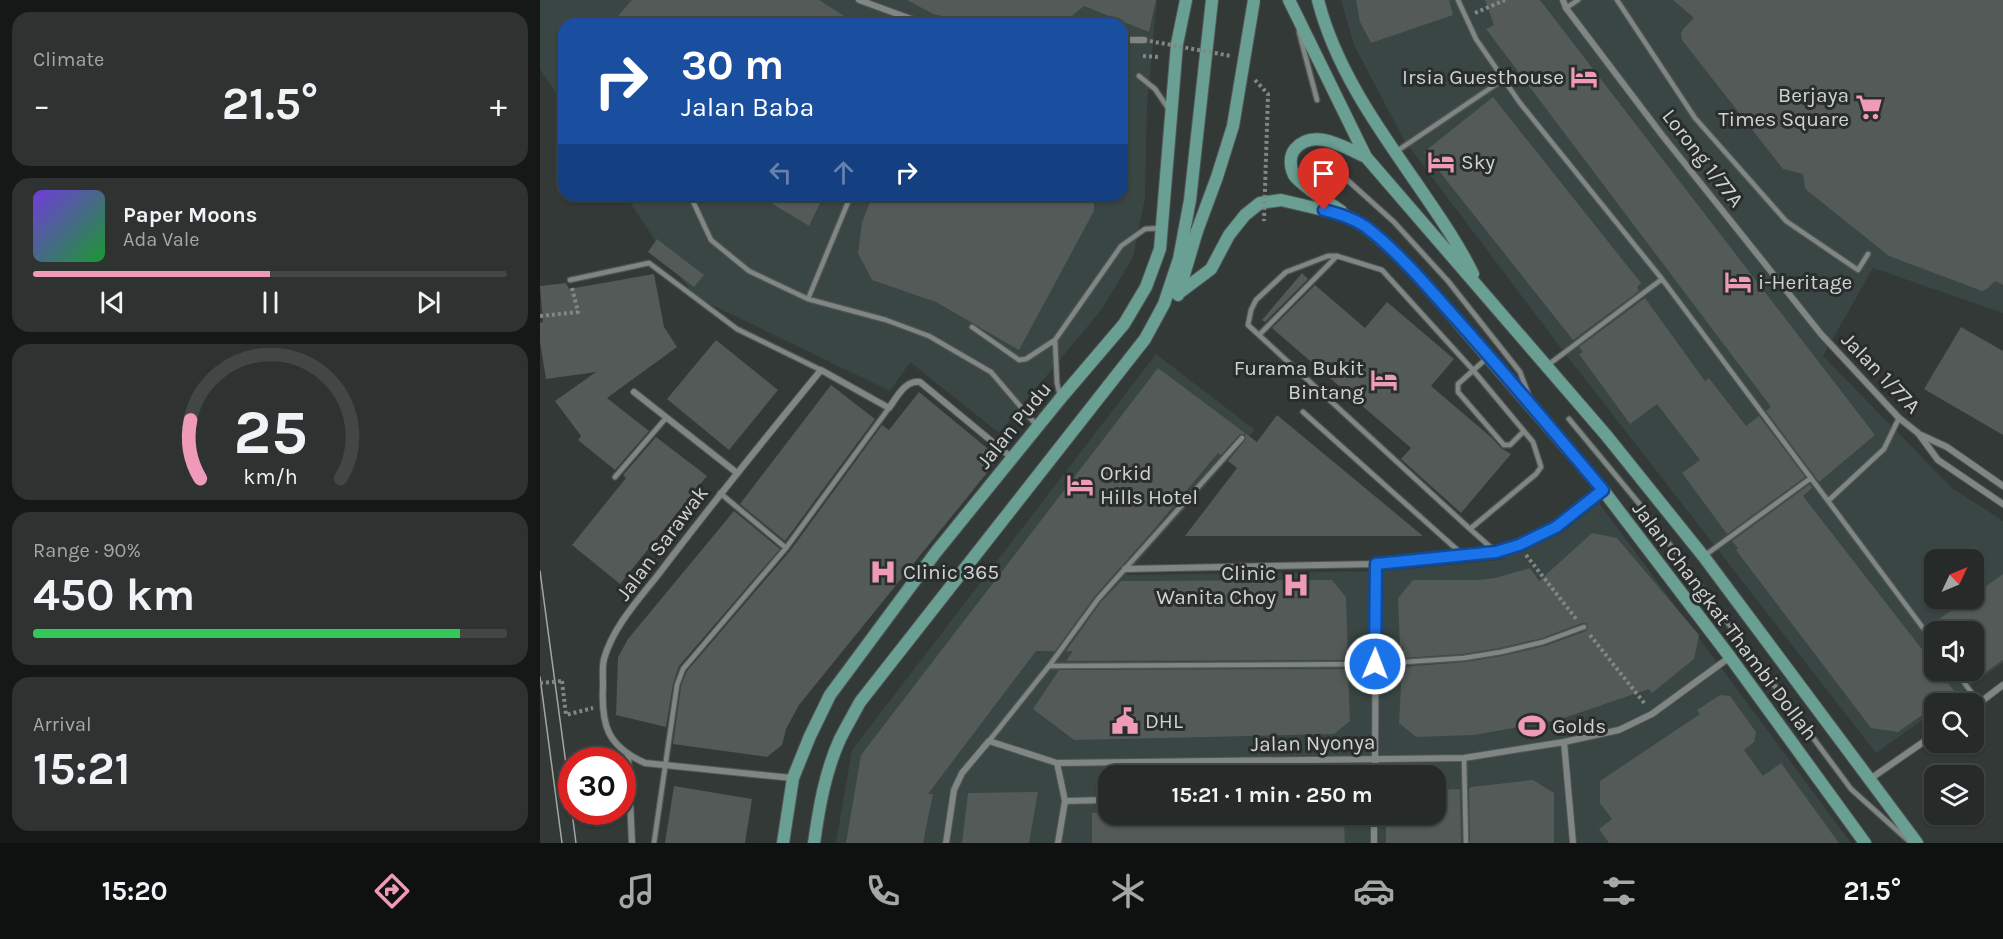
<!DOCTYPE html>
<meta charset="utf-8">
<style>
body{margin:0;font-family:Karla,sans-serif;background:#2e3331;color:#f1f3f6;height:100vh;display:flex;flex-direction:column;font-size:22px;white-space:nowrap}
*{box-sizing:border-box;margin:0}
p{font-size:20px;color:#a4a7a8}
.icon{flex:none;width:33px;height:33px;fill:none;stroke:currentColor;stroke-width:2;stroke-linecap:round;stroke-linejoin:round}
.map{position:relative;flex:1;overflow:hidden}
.drawer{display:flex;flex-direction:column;gap:12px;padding:12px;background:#151817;width:540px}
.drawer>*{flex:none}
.guide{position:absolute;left:18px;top:18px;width:570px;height:183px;border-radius:18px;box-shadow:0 2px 4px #0004,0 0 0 2px #424746;background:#1a4fa0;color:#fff;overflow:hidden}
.needle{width:39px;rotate:46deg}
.tools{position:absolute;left:1384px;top:549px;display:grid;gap:12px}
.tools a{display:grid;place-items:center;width:60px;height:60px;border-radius:12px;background:#262b29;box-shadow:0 2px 4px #0004,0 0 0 2px #424746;font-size:30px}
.speed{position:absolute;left:18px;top:747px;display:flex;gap:12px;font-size:30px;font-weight:700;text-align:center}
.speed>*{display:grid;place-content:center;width:78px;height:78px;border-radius:50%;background:#262b29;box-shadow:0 2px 4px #0004,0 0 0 2px #424746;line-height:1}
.speed .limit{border:9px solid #d22;background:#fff;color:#111}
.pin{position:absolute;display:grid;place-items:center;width:51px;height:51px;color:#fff;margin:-62px -26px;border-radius:50% 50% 50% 0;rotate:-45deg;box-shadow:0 0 6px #0007}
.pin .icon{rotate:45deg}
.me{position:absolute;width:66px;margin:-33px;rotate:1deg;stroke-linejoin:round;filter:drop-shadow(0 0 4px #0008)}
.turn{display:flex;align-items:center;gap:21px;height:126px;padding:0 24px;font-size:27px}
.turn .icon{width:78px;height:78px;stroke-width:2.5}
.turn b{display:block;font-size:42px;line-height:51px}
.lanes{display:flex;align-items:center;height:57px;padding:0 24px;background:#0003;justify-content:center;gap:30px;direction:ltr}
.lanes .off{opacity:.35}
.big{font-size:45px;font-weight:700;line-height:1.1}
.drawer .card{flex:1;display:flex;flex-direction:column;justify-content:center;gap:9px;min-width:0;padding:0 21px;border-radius:18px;background:#2e3331}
.drawer .dial{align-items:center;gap:0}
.dial svg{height:156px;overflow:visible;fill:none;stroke:#424746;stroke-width:7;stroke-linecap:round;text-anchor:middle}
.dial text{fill:#f1f3f6;stroke:none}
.song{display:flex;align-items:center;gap:18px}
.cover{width:72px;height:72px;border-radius:9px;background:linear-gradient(135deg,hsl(260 70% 55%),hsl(130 70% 35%))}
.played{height:6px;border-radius:3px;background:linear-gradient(90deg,#ef9ab8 50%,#424746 50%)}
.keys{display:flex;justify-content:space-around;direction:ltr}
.heat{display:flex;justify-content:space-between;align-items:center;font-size:33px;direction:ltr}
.charge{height:9px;border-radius:4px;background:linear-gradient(90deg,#34c759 90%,#424746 0)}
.trip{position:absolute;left:558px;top:765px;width:348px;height:60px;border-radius:18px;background:#262b29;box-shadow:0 2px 4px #0004,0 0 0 2px #424746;font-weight:700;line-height:60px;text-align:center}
.menu{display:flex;height:96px;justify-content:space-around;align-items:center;background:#0f1110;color:#a4a7a8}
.menu .icon{width:42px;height:42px}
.menu .on{color:#ef9ab8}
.menu b{font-size:27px;color:#f1f3f6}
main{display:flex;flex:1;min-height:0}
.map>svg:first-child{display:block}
.built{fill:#394643;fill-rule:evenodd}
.building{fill:#535a58}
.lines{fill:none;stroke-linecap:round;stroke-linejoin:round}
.lane-casing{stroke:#515654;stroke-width:7}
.street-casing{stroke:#515654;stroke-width:8}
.secondary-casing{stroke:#515654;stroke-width:14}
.path{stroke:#828785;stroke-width:4;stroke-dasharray:3 3;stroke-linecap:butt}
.lane{stroke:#7f8684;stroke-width:4.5}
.street{stroke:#7f8684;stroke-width:6}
.secondary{stroke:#6a9f94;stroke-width:12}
.tram{stroke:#a3a6a5;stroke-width:1.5}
.secondary-bridge-casing{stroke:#515654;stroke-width:14;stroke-linecap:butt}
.path-bridge{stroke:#828785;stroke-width:4;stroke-dasharray:3 3;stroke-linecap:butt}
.secondary-bridge{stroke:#6a9f94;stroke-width:12}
.route-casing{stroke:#114b97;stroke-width:15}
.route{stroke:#1a73e8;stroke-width:10}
.labels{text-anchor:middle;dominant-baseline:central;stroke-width:6;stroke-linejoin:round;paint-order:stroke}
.poi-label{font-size:21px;fill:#d0d3d2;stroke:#292e2d;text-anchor:start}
.street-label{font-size:21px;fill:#d0d3d2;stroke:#292e2d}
</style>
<main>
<section class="drawer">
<div class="card"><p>Climate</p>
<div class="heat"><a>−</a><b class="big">21.5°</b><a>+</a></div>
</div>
<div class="card">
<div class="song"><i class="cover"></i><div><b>Paper Moons</b><p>Ada Vale</p></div></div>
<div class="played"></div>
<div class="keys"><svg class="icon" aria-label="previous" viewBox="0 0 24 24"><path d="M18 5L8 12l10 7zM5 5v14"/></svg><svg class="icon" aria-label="pause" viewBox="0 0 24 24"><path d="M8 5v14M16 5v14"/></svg><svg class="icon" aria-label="next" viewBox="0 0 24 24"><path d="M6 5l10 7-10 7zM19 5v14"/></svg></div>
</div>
<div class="card dial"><svg viewBox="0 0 100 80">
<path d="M14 69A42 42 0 1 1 86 69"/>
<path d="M14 69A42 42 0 0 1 9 39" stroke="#ef9ab8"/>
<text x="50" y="56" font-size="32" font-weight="700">25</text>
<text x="50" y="72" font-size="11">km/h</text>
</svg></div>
<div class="card"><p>Range · 90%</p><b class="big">450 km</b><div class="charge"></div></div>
<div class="card"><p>Arrival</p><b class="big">15:21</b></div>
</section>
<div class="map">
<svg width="1463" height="843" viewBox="0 0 1463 843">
<rect width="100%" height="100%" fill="#333937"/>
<!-- built -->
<path class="built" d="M0,0H617L607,106L605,198L593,257L562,309L459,433L370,362L350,391L170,304L155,295L139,276L85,195H582V24H24V105L0,69Z
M801,0H1463V313L1333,268L1283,356L1412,488L1463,521V663L1405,703L1395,704V711L1336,753L1027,356L864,140L814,45ZM1395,560H1434V598H1395ZM1395,632H1434V670H1395Z
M616,354L715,430L586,575L845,571L959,560L1022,533L1059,503L1311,843H296L312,750ZM568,776H896V814H568Z"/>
<!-- building -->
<path class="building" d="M92,0H279L317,24H71Z
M367,0H616L609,32L544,6L527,20L526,24H437L393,14Z
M816,0H909L913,15L831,43L820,22Z
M945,0H1000L1335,435L1279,482L1226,411L1231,407L946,29L954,25Z
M1133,0H1463V285L1455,281L1447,289L1442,291L1349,256L1269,192L1265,188L1263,174L1243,169L1142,40L1141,34L1143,29L1154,18Z
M953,97L1101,283L1097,287L1099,291L1033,340L884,152Z
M218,195H284L269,226Z
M333,195H554V211L479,350L396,302L332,280L318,253L322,222Z
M117,239L164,275L154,287L108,252Z
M762,273L768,279L725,322L722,320Z
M114,274L124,327L137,347L67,398L109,431L75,470L38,440L41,436L15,401L56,372L6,379L0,342V323L3,322L0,286L26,283L29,289Z
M775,285L825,328L847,302L914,359L891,386L952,438L961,448L971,454L921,513L861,459L871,448L732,328Z
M1105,298L1165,381L1169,378L1206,426L1219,416L1265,477L1187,534L1142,473L1160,460L1117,404L1090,424L1039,354L1043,352L1039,347Z
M1421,327L1463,351V435L1384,389Z
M176,340L238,390L189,450L127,399Z
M618,368L717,442L737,415L883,536H645L697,468L688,461L706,439L705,434H700L681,455L678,453L610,534L555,596L515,651H496L388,794H393L383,843H306L321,755Z
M291,385L335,419L245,541L200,504Z
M379,392L459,458L259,705L246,729L242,745L227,757L133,744L141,686L147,671L250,551L342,425L349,430Z
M116,437L167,476L80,584L32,545L86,478L83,475Z
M1270,484L1272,488L1263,496L1395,666V670H1398L1415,692L1398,704H1395V706L1358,732L1331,728L1196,550L1198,548L1192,541Z
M194,511L240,549L139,666L133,684L126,727L76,715L78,657L88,639Z
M1052,533L1077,538L1159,635L1154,659L1112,693L1109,689L1018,720L934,735L876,737L859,723L862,667L925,662L962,656L1005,646L1046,631L1048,627L1046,623H1042L1002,638L960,648L923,654L863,658V647H860L858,598L873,580H938L955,578L990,568L999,581Z
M1463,574V660L1440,676L1434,668V632H1408L1399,619L1429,598H1434V595Z
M792,580L806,597L808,660L526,661L533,651H526L561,602L581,581Z
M808,669L810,721L794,734L534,740L493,709L519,670Z
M1180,695L1190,696L1216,732L1214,742L1204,750L1223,776L1241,763L1299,843H1069L1059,829L1072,819L1060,803V781L1160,714L1157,710Z
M993,780L1014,793V843H930L929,789L931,787Z
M134,786L212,799L205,843H125Z
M920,789L921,843H846V814H896V790Z
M498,792L489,843H422L428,793Z
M552,813H568V814H795L804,824L805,843H552Z"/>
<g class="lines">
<defs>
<path id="lane" d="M918,0L936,39L980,103L1122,279L1395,644
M1077,0L1155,118L1246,221L1318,270L1328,254
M1026,8L1038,0
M759,32L777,100
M599,76L615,89L628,108
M857,151L964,79
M804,177L854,222L908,281L980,372L991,401
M150,195L171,240L209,271L268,299L346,320L389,336L451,372L498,427
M30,280L109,263L197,329L281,370
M268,299L311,195
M432,327L479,360L486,359L515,340
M719,335L797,256
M947,358L918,384V392L964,445H970L984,431
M1008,365L1122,279
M520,396L517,383L515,340L581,246L605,229L621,228
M763,412L923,555
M1029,419L1102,507L1311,789L1371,843
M75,477L126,418
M180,493L246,548
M1288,501L1344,449L1359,418
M930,529L708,325L711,310L716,300L746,272L788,256H797L842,270L933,370L993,442L1001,467L996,474L930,529L956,552
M1164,556L1271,478
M509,666L835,664L924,658L961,652L1003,642L1044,627
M1415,670L1439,703
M449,741L509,666L558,599L702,438
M924,758L926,843
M114,843L137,685L143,669L246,548L349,408"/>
<path id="street" d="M319,0L385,24
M1023,0L1026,8L1122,135L1281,334L1359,418L1378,433L1398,460L1463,504
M582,40H604
M94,392L197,473
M1381,435L1407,447L1463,486
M585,569L836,564L956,552L979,545L1016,527L1063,490
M1434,707L1463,685
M1024,742L1033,843
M88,756L92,843
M517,763L525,801L518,843
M835,776L836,564
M252,778L105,763C67,746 61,725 63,686C63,678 62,667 64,659C73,626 101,597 121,571C173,502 227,436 281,370L349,408C357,397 365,380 380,382L472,458
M1330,779L1395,734
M525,801L568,800
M834,814V843
M406,843L414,790L422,773L449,741L517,763L924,758L1024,742L1079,730L1112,714L1190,657"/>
<path id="secondary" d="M749,0L826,157L1066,435L1164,557L1377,843
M778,0C795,67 836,125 875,181C896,212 917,241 933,274
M801,211C791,204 759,184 754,175C750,167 749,156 755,149C774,127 805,148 826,157
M639,293L671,269L689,235L705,215L720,203L741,200L805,215L824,226L850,248L876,274L1063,490L1190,657L1325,843
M638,295L657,231
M243,843L253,778L270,736L290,695L396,552L520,399L584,324L606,287L620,249L637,44L646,0
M274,843C279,808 285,772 300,739C306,727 313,715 320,702L605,339L624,304L639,259L650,200L672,0"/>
</defs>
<!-- lane casing -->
<use href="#lane" class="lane-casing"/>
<!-- street casing -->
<use href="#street" class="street-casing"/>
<!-- secondary casing -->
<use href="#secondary" class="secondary-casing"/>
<!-- path -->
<path class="path" d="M935,13L965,0
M603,56L619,57
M0,316L38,312L32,288
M986,555L1037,620
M1050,635L1105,704
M22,681L26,715L53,708"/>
<!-- lane -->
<use href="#lane" class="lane"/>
<!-- street -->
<use href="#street" class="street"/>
<!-- secondary -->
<use href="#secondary" class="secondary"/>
<!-- tram -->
<path class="tram" d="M0,571L32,809
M0,677L22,843
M32,812L36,843"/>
<defs>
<path id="secondary-bridge" d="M657,231L677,177L693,126L714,0"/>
</defs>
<!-- secondary-bridge casing -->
<use href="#secondary-bridge" class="secondary-bridge-casing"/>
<!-- path-bridge -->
<path class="path-bridge" d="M604,40L691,56
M715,80L728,94L724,221
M0,683L22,681"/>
<!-- secondary-bridge -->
<use href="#secondary-bridge" class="secondary-bridge"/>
</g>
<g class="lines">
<defs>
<path id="route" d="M784,210C799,214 813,218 826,227C861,254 889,289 919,322C968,377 1015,433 1063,490L1016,527L979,545L956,552L836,564L835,664"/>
</defs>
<!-- route casing -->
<use href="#route" class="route-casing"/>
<!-- route -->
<use href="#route" class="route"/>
</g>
<!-- icons -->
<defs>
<symbol id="hotel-bare" viewBox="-9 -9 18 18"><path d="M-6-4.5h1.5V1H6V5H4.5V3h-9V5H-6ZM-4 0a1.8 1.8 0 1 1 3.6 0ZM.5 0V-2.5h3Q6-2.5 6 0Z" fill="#ef9ab8" stroke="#292e2d" stroke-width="2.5" paint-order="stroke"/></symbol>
<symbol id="supermarket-bare" viewBox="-9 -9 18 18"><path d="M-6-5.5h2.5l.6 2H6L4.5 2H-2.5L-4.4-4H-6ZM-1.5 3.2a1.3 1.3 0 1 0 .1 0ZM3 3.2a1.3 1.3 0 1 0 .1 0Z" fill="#ef9ab8" stroke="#292e2d" stroke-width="2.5" paint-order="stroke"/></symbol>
<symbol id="hospital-bare" viewBox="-9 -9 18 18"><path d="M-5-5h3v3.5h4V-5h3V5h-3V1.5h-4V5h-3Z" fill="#ef9ab8" stroke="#292e2d" stroke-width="2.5" paint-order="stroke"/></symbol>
<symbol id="civic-bare" viewBox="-9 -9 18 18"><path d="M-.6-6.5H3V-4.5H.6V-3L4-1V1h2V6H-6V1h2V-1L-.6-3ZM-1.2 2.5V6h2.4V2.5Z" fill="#ef9ab8" stroke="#292e2d" stroke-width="2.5" paint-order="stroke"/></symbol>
<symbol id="stadium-bare" viewBox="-9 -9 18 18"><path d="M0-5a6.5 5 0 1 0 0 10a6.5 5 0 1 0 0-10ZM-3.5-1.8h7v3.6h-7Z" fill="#ef9ab8" stroke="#292e2d" stroke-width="2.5" paint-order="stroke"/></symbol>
</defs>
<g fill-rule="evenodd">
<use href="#hotel-bare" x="1025" y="58" width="38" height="38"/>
<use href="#supermarket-bare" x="1310" y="88" width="38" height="38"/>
<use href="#hotel-bare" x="882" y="143" width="38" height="38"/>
<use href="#hotel-bare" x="1179" y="263" width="38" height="38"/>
<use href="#hotel-bare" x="825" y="361" width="38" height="38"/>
<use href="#hotel-bare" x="521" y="466" width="38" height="38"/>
<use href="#hospital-bare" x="324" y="553" width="38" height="38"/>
<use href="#hospital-bare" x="737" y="566" width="38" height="38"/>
<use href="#civic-bare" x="566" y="702" width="38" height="38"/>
<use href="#stadium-bare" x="973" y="707" width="38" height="38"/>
</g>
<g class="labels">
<!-- poi labels -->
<g class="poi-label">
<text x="1024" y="77" text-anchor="end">Irsia Guesthouse</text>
<text x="1309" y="95" text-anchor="end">Berjaya<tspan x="1309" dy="24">Times Square</tspan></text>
<text x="921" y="162">Sky</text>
<text x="1218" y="282">i-Heritage</text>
<text x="824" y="368" text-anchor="end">Furama Bukit<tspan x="824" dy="24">Bintang</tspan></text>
<text x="560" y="473">Orkid<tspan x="560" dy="24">Hills Hotel</tspan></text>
<text x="363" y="572">Clinic 365</text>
<text x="736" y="573" text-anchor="end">Clinic<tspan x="736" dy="24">Wanita Choy</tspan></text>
<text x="605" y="721">DHL</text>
<text x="1012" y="726">Golds</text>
</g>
<!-- street labels -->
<g class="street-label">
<text transform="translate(1163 158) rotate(52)">Lorong 1/77A</text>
<text transform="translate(1341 373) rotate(46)">Jalan 1/77A</text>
<text transform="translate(474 425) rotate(-51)">Jalan Pudu</text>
<text transform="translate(122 543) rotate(-53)">Jalan Sarawak</text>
<text transform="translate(1185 621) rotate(53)">Jalan Changkat Thambi Dollah</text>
<text transform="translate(773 743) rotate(-1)">Jalan Nyonya</text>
</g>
</g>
</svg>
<div class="tools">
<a><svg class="needle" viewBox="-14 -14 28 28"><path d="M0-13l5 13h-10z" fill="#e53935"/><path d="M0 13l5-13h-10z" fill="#a4a7a8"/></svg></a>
<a><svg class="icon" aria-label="sound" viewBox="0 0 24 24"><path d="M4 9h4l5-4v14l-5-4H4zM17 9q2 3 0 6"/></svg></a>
<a><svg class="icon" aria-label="search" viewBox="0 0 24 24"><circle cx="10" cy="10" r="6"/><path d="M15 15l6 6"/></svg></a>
<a><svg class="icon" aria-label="layers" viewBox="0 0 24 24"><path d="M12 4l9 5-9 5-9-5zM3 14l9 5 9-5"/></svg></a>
</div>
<div class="speed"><div class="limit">30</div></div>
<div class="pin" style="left:784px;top:210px;background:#d93025"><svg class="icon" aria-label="arrive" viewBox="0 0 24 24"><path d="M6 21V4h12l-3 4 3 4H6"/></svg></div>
<svg class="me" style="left:835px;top:664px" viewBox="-20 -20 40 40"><circle r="17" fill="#1a73e8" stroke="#fff" stroke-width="3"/><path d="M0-11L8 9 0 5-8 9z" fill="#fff"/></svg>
<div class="trip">15:21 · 1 min · 250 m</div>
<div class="guide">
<div class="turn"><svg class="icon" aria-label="right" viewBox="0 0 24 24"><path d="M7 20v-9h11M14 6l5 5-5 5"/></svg><div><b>30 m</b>Jalan Baba</div></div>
<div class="lanes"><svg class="icon off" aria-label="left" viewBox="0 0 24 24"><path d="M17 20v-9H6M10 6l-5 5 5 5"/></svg><svg class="icon off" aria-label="ahead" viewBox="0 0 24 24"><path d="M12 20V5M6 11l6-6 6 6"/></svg><svg class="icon" aria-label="right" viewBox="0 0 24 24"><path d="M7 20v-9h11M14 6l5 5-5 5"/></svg></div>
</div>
</div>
</main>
<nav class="menu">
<b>15:20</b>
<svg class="icon on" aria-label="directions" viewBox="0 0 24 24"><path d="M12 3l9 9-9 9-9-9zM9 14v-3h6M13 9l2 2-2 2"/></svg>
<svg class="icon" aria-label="music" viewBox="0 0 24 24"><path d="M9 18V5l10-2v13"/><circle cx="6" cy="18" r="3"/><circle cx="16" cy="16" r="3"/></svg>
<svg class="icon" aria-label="phone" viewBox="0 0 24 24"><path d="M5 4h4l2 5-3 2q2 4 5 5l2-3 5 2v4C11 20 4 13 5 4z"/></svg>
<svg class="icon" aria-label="climate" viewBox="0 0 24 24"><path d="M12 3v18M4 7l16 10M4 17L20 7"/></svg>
<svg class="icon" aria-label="car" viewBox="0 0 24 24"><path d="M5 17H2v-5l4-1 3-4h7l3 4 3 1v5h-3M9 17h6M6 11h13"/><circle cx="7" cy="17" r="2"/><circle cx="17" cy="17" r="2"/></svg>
<svg class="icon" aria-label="filters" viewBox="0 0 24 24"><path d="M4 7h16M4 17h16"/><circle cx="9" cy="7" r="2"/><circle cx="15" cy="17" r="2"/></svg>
<b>21.5°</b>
</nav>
